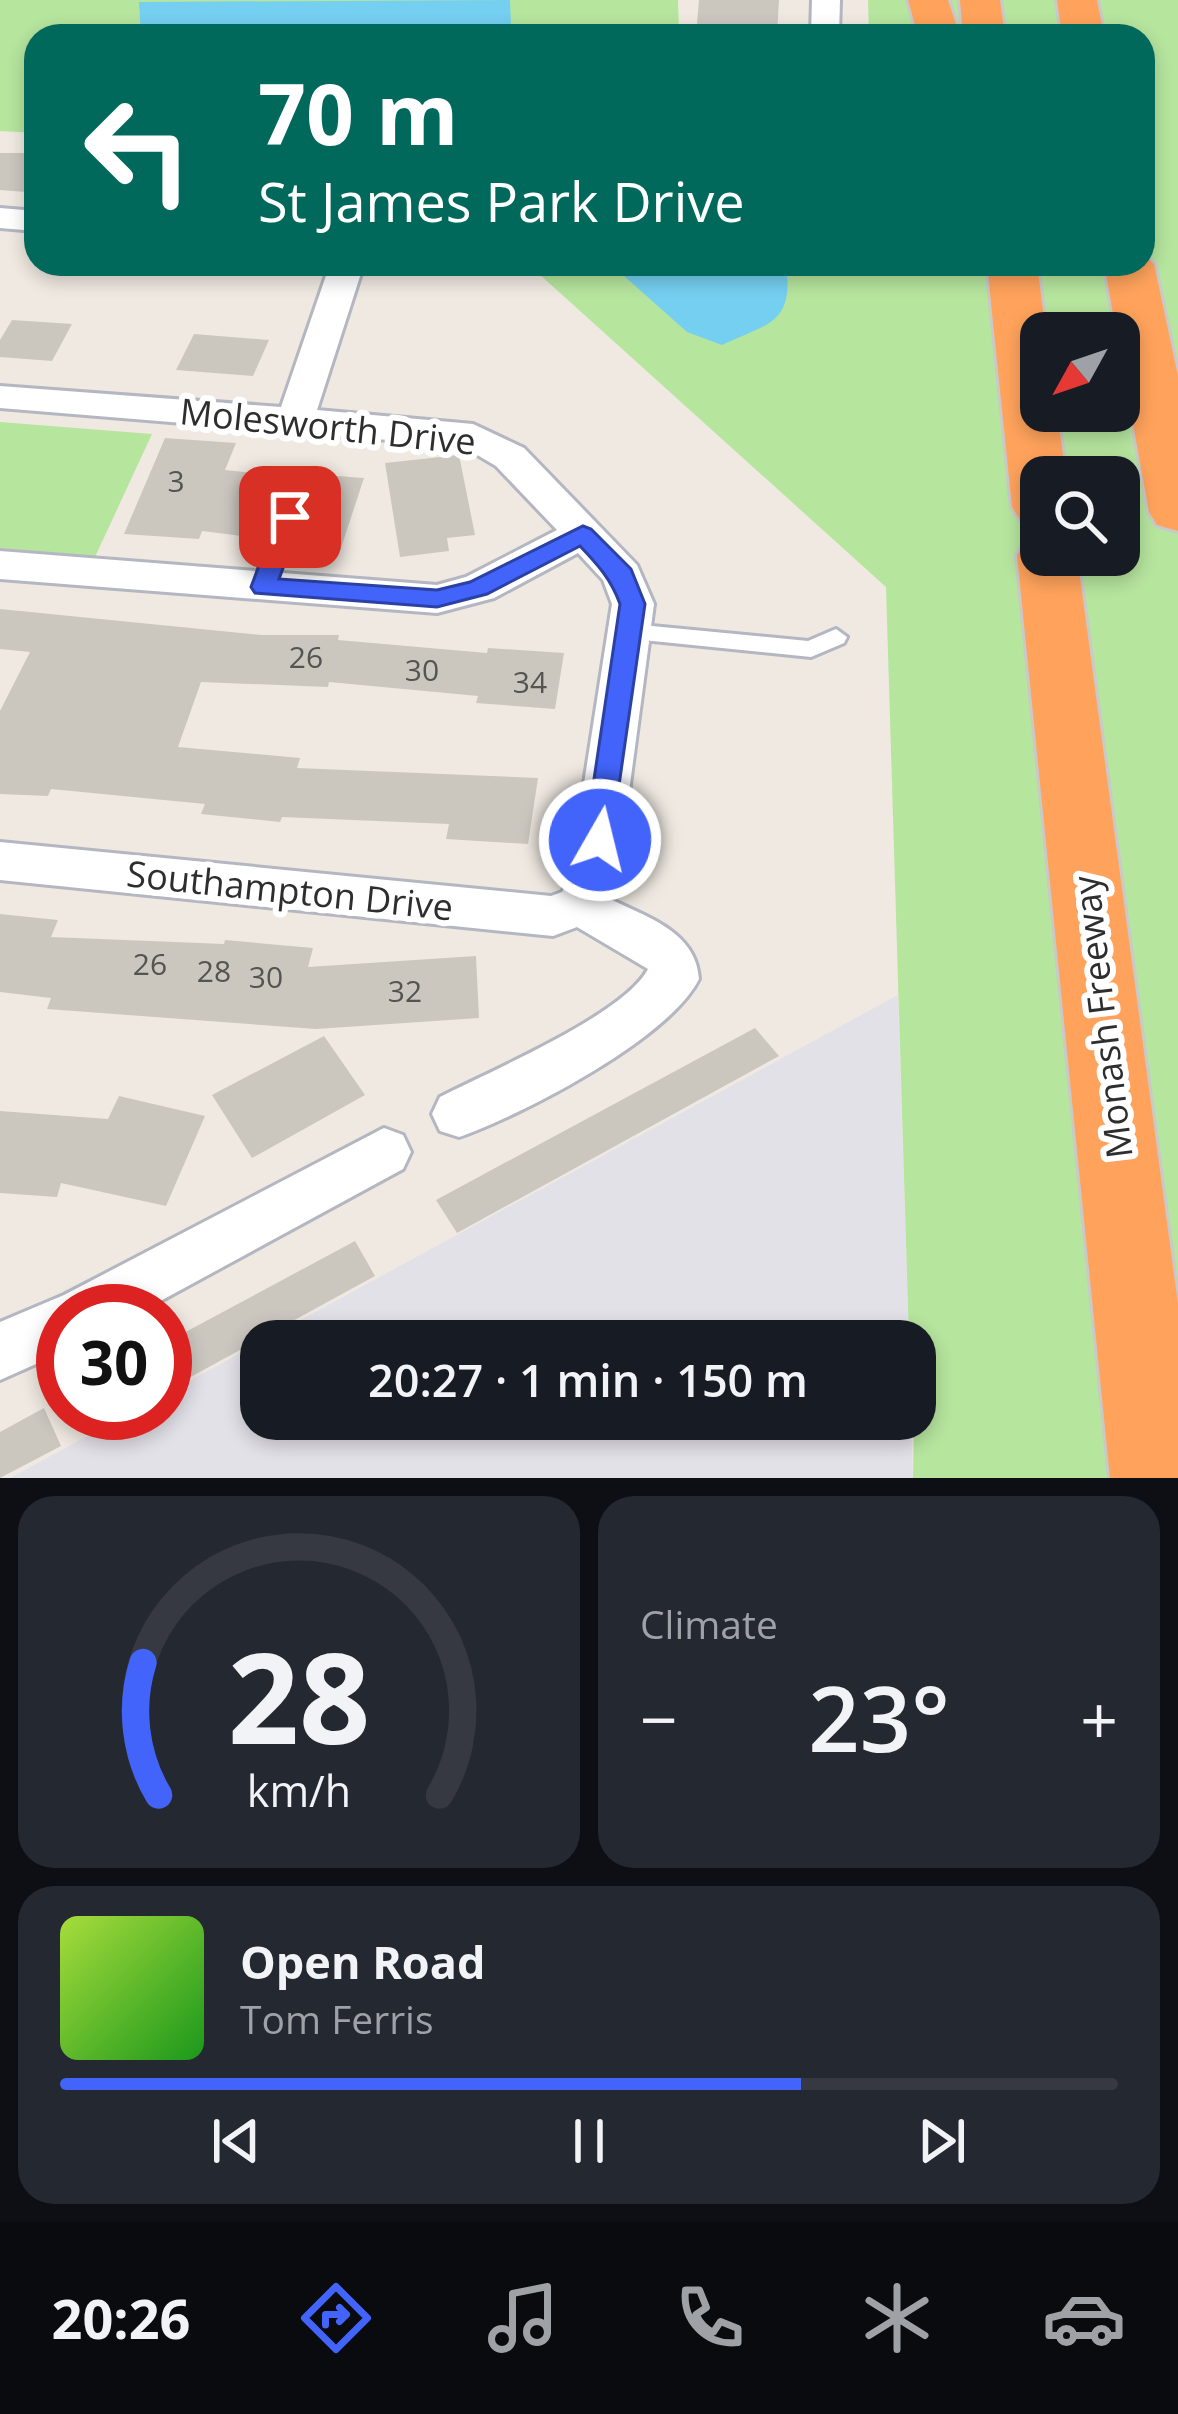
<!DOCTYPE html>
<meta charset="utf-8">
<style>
body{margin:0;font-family:"Open Sans",sans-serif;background:#242831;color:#f1f3f6;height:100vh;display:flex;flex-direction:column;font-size:45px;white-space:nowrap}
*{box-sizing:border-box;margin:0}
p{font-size:39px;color:#9ea1a6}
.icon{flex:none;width:66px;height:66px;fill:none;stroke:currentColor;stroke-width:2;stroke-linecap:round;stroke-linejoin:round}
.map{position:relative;height:1478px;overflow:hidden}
.side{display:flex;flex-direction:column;gap:18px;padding:18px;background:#0d0f14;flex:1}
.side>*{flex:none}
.top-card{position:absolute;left:24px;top:24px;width:1131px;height:252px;border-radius:36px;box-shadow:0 6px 18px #0003;background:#00695c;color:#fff;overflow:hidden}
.needle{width:78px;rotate:230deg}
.controls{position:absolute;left:1020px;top:312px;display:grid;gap:24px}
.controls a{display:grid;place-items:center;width:120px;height:120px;border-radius:24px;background:#171b24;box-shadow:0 6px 18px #0003;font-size:60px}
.speed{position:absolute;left:36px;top:1284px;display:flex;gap:24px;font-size:60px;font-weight:700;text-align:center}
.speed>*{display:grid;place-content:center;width:156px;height:156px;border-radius:50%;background:#171b24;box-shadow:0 6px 18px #0003;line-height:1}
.speed .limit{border:18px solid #d22;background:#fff;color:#111}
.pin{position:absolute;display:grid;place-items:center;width:102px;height:102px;color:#fff;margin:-51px;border-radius:24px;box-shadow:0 6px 18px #0006}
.me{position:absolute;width:132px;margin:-66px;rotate:8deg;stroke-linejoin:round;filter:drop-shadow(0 0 9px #0008)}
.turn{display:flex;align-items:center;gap:42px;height:252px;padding:0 36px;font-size:54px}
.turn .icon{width:156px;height:156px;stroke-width:2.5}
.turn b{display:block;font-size:84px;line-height:102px}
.big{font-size:90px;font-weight:600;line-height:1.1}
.side .card{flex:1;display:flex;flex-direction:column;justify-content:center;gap:18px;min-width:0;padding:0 42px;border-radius:36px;background:#242831}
.side .dial{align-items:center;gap:0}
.dial svg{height:312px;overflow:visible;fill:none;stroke:#363941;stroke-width:7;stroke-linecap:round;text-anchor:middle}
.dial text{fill:#f1f3f6;stroke:none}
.song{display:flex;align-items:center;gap:36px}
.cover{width:144px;height:144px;border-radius:18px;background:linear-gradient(135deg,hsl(80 70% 55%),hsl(120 70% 35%))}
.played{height:12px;border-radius:6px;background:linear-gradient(90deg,#4264fb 70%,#363941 70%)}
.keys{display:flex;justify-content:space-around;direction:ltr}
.heat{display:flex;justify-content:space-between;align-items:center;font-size:66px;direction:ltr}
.side .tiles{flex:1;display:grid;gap:18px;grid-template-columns:1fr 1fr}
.card:last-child{grid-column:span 2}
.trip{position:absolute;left:240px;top:1320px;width:696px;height:120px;border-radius:36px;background:#171b24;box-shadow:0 6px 18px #0003;font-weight:600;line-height:120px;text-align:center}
.tab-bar{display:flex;height:192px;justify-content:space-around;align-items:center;background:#090b0e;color:#9ea1a6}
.tab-bar .icon{width:84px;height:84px}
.tab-bar .current{color:#4264fb}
.tab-bar b{font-size:54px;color:#f1f3f6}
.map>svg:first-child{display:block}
.industrial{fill:#e3e1e8}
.green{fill:#b6e59e;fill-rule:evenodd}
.water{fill:#75cff0}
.building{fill:#cbc7bf}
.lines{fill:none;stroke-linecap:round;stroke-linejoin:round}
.service-casing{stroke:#b4b7c1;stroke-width:6}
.minor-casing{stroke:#b4b7c1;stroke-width:6}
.motorway-casing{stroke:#c9c9c9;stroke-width:6}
.service{fill:#fff;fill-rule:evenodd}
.minor{fill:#fff;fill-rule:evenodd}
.motorway{fill:#ffa35c;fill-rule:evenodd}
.route{fill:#4264fb;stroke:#2b41a3;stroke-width:3}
.labels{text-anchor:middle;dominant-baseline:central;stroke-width:12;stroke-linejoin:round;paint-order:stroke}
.number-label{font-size:30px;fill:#555452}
.street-label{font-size:36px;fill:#2e2e2e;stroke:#fff}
</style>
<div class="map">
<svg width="1178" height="1478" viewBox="0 0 1178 1478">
<rect width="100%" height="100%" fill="#efe9e1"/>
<!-- industrial -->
<path class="industrial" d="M898,995L909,1341H262Z
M261,1342V1419H911L913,1478H10L130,1413H165V1394Z"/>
<!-- green -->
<path class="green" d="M0,0H678L679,36H36V133L0,131Z
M868,0H1178V1478H913L915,1341H909L886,587L528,264H1143V36H869ZM1041,333H1119V411H1041ZM1041,477H1119V555H1041Z
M0,422L152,434L95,557L0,548Z"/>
<!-- water -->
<path class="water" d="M510,0L511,27L529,36H141L139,2Z
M632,264H786C794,324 769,323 722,345L687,332L623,275Z"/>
<!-- building -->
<path class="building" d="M699,0H779L777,34L696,36Z
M0,153H36V177L26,192L0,190Z
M12,320L72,324L52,361L0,357V340Z
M194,334L269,340L253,376L176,370Z
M165,438L236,443L225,470L291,477L265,539L202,531L199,539L124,534Z
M459,455L475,535L447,538L449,551L400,557L385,463Z
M324,475L364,478L340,551L295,543L316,480L322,481Z
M0,609L262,635H339L338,640L487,653L488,648L564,653L555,709L476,703L478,696L329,682L328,687L201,682L178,747L300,758L297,768L538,778L528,844L446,839L449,824L282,817L280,822L201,814L205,804L51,789L48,796L0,794V711L30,652L0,649Z
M0,914L58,920L51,937L224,944L225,940L313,948L308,967L476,956L479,1018L316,1029L47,1009L51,998L0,992Z
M755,1028L779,1056L457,1233L436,1200Z
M324,1036L365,1095L252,1158L212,1095Z
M119,1096L205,1116L166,1206L61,1183L57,1197L0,1193V1111L108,1119Z
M355,1241L375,1276L165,1391V1343Z
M44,1408L61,1446L0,1478V1432Z"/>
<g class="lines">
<defs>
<path id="service" d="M302,475L312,482L274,587L271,592H255L252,587L292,482Z
M631,624L808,641L836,629L847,637L844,643L811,657L623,638L620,632Z"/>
<path id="minor" d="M812,0H840L839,36H811Z
M0,208L36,211V231L0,228Z
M330,264H364L317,410L473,424L524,448L637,565L654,604L617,882L608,898C646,917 696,931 699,979C669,1039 522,1115 459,1137L440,1131L432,1114L440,1097C490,1071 624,1015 648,969L577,927L553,936L0,880V842L551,896L562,892L569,880L612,604L603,580L578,553L494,598L437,613L0,579V551L437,585L466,577L557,530L496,466L462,446L0,408V386L281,407Z
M384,1128L403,1135L411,1152L403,1169L142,1311H63V1352L0,1380V1322L64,1295Z"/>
<path id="motorway" d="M908,0H948L960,36H918Z
M960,0H1000L1005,36H963Z
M1057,0H1097L1104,36H1062Z
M1143,253L1154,264L1178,376V531L1157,525L1149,512L1104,264H1143Z
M987,264H1037L1046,333H1041V411H1057L1066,477H1041V526L1020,520L1012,507Z
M1041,537V555H1077L1178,1304V1478H1110L1017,555L1026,541Z"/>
</defs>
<!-- service casing -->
<use href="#service" class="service-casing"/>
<!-- minor casing -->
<use href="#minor" class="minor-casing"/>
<!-- motorway casing -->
<use href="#motorway" class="motorway-casing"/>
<!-- service -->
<use href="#service" class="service"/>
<!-- minor -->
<use href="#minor" class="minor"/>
<!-- motorway -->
<use href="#motorway" class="motorway"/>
</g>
<!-- route -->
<path class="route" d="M290,509L302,517L279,579L437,590L470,582L583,526L591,529L631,569L645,604L610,848H590L585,840L620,604C611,579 598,565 580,546L487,594L437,607L255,593L251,587L277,517Z"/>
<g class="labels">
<!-- number labels -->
<g class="number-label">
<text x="176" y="480">3</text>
<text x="306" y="656">26</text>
<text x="422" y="669">30</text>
<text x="530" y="681">34</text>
<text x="150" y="963">26</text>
<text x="214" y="970">28</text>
<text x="266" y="976">30</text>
<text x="405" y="990">32</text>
</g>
<!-- street labels -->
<g class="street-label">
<text transform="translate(328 426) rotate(6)">Molesworth Drive</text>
<text transform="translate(290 890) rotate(6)">Southampton Drive</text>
<text transform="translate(1102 1017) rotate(-97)">Monash Freeway</text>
</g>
</g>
</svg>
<div class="controls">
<a><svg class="needle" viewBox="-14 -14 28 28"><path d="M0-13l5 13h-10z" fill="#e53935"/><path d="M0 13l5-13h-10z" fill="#9ea1a6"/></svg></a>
<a><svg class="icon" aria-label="search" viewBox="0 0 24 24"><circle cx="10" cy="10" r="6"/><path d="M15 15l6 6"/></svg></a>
</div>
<div class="speed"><div class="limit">30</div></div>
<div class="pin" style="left:290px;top:517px;background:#d93025"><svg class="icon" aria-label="arrive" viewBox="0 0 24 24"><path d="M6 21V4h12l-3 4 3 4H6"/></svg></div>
<svg class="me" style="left:600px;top:840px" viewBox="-20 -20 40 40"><circle r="17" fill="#4264fb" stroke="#fff" stroke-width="3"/><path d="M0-11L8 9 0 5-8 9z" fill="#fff"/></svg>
<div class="trip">20:27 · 1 min · 150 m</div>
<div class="top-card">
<div class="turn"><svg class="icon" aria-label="left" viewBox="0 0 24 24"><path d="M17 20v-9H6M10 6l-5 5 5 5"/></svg><div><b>70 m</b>St James Park Drive</div></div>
</div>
</div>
<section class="side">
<div class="tiles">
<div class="card dial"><svg viewBox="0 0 100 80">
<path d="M14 69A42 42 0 1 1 86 69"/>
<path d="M14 69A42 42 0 0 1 10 35" stroke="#4264fb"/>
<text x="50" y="56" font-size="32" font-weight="700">28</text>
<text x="50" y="72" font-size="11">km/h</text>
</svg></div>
<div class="card"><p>Climate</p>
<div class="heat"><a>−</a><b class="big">23°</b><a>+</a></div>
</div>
<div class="card">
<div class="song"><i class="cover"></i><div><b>Open Road</b><p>Tom Ferris</p></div></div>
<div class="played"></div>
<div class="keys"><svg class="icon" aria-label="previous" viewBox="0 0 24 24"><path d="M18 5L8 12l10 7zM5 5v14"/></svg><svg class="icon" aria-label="pause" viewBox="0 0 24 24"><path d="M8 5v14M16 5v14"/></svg><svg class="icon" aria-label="next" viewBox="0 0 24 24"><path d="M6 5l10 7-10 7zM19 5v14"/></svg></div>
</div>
</div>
</section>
<nav class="tab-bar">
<b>20:26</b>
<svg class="icon current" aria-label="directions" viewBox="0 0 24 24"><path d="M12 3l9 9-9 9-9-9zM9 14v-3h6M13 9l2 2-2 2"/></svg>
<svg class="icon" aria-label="music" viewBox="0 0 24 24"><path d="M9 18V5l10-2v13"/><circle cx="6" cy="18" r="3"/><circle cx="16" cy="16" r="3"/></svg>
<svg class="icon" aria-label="phone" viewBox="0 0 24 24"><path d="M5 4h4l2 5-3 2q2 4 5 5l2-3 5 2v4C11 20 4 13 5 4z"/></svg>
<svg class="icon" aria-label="climate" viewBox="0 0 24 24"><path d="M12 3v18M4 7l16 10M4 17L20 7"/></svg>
<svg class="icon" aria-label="car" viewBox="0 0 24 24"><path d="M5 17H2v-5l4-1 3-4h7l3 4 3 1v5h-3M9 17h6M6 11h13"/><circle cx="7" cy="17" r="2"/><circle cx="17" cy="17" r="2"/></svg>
</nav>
